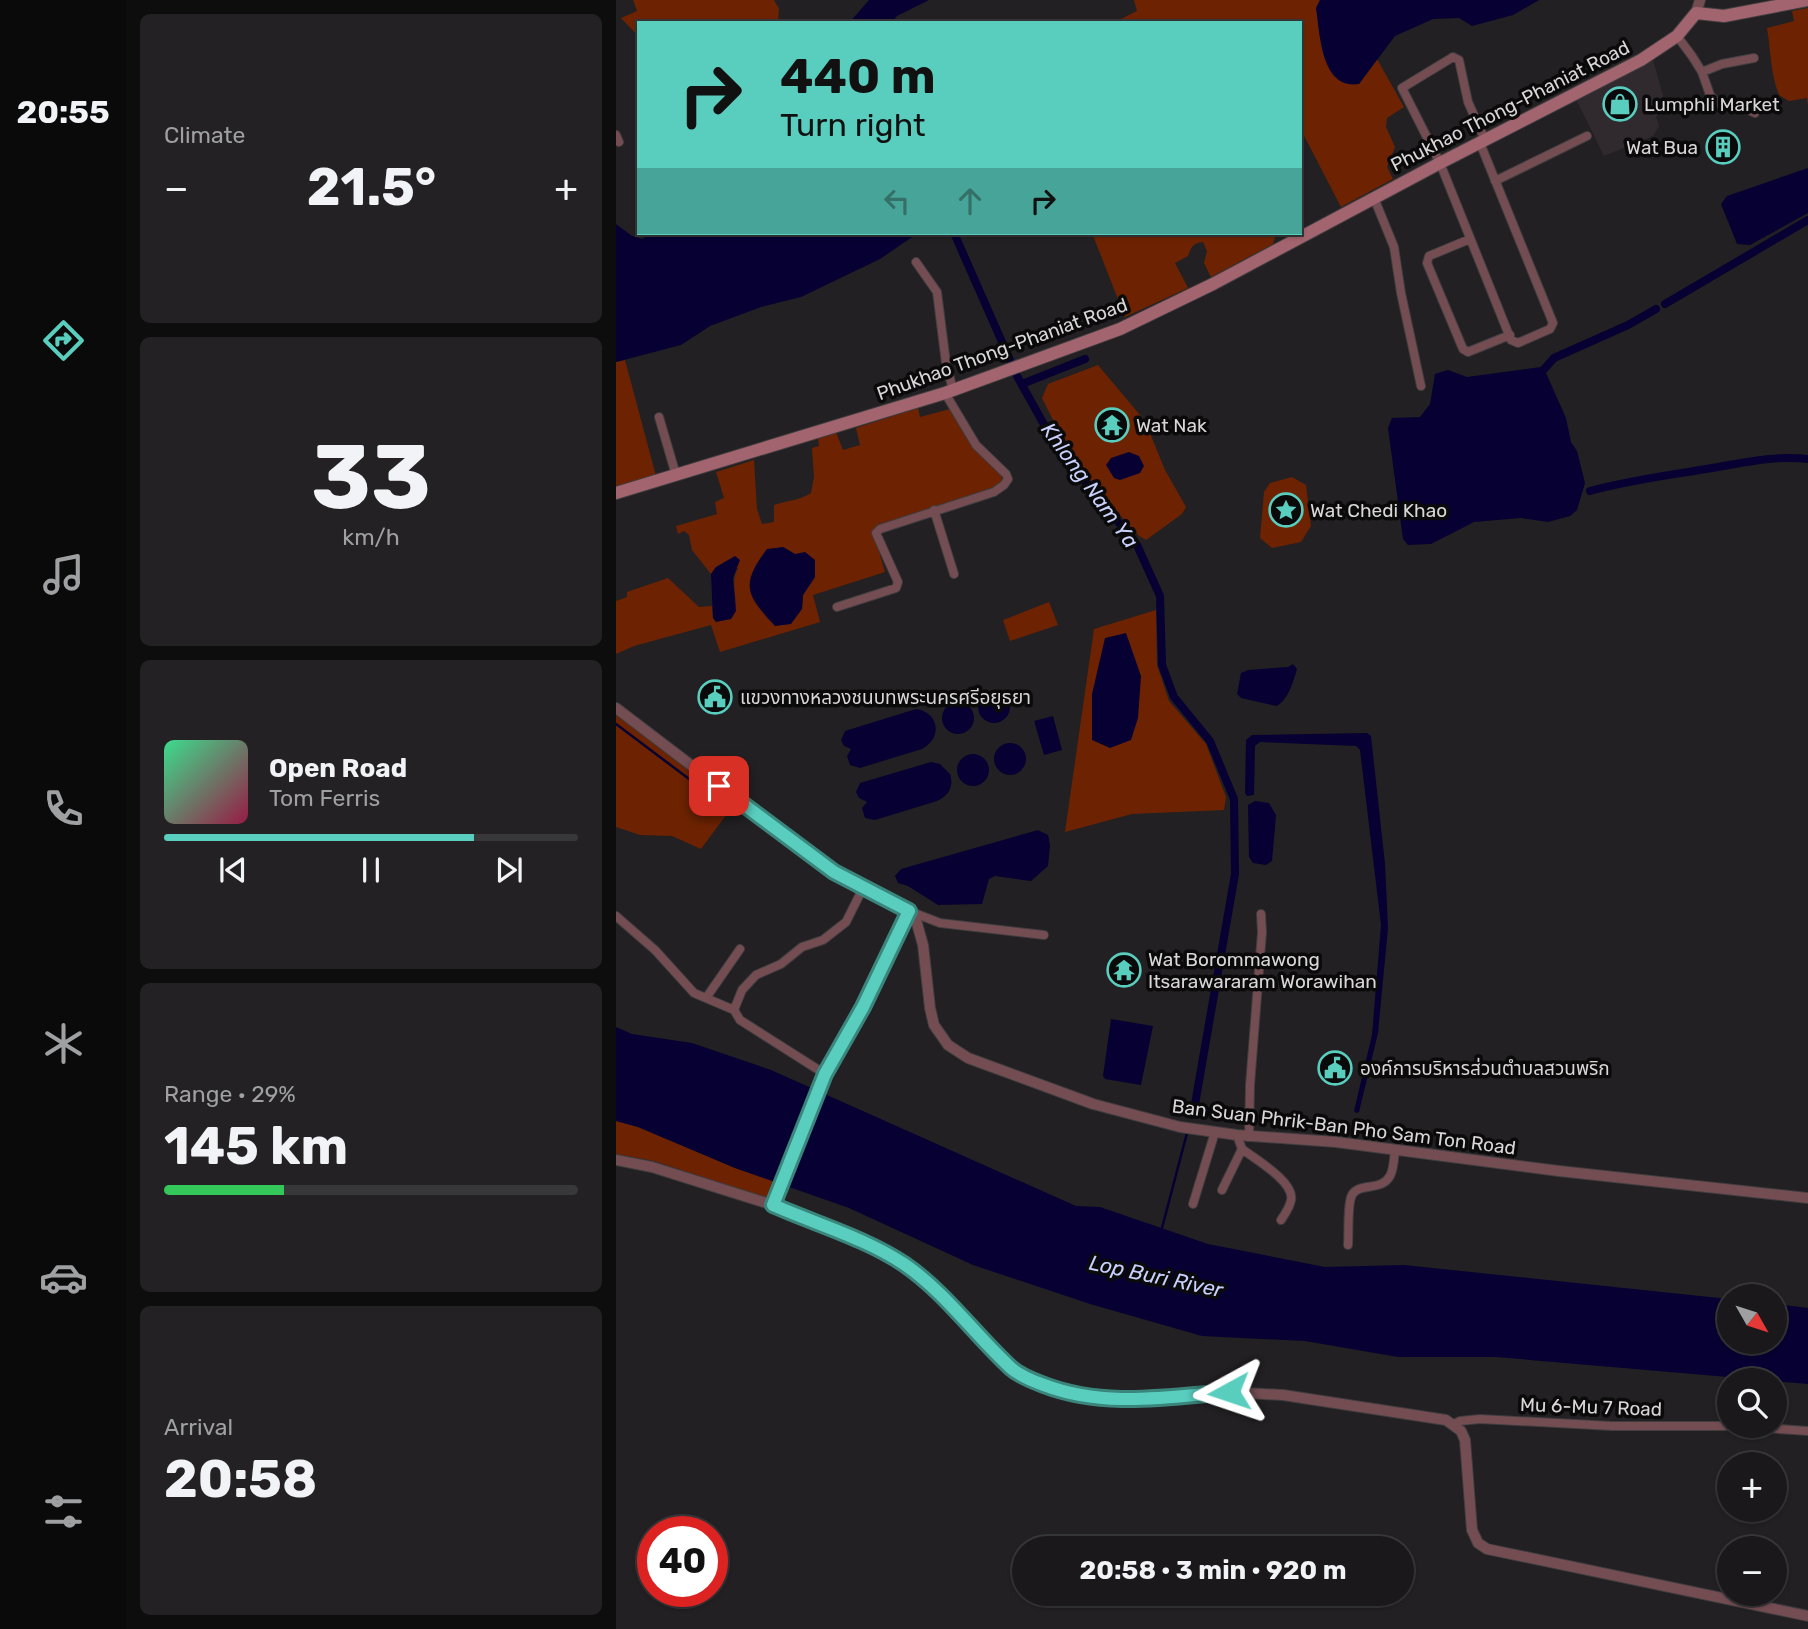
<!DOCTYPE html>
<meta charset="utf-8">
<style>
body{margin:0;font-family:Rubik,"Noto Sans Thai",sans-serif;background:#232123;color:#f1f3f6;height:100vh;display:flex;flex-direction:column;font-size:26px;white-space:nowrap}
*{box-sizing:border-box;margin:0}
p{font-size:23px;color:#9fa0a2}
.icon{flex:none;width:38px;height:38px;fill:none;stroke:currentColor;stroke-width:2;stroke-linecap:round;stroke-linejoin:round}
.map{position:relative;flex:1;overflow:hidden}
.details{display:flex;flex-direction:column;gap:14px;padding:14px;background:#0e0d0e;width:490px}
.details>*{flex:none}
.guide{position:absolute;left:21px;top:21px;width:665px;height:214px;border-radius:0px;box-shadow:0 2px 5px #0004,0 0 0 2px #383739;background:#59cebf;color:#111;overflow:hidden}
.needle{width:46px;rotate:129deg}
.buttons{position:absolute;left:1101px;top:1284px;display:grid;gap:14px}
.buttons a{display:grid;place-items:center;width:70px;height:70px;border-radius:50%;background:#1a181a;box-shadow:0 2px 5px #0004,0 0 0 2px #383739;font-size:35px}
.speed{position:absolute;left:21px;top:1516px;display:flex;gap:14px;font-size:35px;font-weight:700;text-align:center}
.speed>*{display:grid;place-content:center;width:91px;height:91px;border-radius:50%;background:#1a181a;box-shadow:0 2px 5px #0004,0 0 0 2px #383739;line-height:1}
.speed .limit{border:10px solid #d22;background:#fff;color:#111}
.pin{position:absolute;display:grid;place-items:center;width:60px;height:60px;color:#fff;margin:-30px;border-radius:14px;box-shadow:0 4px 10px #0006}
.me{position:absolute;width:77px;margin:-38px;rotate:265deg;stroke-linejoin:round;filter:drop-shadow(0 0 5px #0008)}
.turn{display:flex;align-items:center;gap:24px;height:147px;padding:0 28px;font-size:32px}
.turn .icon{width:91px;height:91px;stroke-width:2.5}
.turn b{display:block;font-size:49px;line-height:60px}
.lanes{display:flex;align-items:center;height:66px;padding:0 28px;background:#0003;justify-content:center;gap:35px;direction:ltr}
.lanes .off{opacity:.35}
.big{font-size:52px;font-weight:700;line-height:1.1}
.details .widget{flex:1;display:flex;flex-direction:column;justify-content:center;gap:10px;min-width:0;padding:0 24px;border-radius:10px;background:#232123}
.details .dial{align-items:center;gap:0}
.dial b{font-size:91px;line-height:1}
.song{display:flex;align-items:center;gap:21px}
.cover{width:84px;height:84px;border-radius:10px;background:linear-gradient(135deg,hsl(150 70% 55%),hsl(340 70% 35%))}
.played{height:7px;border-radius:4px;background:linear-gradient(90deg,#59cebf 75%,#383739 75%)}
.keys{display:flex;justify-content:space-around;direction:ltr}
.heat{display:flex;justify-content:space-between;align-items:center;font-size:38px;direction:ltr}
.charge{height:10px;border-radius:5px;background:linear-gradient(90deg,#34c759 29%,#383739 0)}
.trip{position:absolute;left:396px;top:1536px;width:402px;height:70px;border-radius:35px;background:#1a181a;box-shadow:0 2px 5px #0004,0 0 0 2px #383739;font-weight:700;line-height:70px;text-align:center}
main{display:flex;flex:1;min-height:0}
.tabs{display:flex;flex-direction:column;width:126px;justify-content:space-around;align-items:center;background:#0a0a0a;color:#9fa0a2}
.tabs .icon{width:49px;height:49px}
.tabs .on{color:#59cebf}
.tabs b{font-size:32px;color:#f1f3f6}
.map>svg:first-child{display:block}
.built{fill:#302a2e}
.green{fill:#6d2302;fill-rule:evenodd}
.water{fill:#070032}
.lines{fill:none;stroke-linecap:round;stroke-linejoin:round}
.stream{stroke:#070032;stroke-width:2.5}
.canal{stroke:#070032;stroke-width:8}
.minor-casing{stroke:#3f3d3f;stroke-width:10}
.tertiary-casing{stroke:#3f3d3f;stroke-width:12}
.secondary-casing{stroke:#3f3d3f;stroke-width:14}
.minor{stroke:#744d53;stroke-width:8}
.tertiary{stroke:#744d53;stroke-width:10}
.secondary{stroke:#a2646e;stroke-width:12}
.route-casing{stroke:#3a867c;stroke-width:18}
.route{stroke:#59cebf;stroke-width:12}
.labels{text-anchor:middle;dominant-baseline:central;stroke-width:7;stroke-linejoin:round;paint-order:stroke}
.poi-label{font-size:19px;fill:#d8d6d7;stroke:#0b0a0b;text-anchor:start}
.street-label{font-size:19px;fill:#d8d6d7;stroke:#0b0a0b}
.water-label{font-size:21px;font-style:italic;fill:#c8d0fb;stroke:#0b0a0b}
</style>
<main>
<nav class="tabs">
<b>20:55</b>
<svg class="icon on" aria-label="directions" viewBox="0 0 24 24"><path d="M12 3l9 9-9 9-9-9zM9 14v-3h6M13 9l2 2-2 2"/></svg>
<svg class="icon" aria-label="music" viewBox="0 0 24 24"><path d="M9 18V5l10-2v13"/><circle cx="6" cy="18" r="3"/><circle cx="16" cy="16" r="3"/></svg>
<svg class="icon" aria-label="phone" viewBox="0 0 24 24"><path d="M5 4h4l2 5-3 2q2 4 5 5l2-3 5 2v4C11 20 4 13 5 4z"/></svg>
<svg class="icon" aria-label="climate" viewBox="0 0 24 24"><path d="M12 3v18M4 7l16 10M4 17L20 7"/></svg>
<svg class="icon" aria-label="car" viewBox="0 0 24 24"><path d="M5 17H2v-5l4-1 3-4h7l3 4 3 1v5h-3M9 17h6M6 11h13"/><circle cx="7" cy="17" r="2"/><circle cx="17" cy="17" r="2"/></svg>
<svg class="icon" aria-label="filters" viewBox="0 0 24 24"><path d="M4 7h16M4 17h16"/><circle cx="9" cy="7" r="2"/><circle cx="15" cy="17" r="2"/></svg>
</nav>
<section class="details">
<div class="widget"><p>Climate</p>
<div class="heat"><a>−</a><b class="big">21.5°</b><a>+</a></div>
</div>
<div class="widget dial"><b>33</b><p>km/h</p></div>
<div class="widget">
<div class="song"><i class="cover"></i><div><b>Open Road</b><p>Tom Ferris</p></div></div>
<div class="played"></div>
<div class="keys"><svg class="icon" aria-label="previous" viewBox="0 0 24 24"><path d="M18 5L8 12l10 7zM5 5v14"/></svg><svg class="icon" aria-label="pause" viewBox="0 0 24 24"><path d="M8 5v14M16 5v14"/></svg><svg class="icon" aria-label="next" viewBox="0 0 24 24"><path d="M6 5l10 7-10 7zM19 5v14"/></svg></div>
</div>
<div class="widget"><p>Range · 29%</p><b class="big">145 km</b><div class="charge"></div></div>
<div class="widget"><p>Arrival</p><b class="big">20:58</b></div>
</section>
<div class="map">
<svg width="1192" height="1629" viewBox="0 0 1192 1629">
<rect width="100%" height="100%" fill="#222022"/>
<!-- built -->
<path class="built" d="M1037,60L1047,95L1045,108L1040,117L1043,126L1037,136L988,156L960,99Z"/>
<!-- green -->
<path class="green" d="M17,0H158L163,9L162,23H23V37L5,18L21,11Z
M518,0H704L700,8L743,84L761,59L788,107L771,118L770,127L779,147L771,167L777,179L725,207L684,128V23H497L521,11Z
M1192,8V106L1191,98L1173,101L1163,95C1154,72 1155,51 1151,28L1178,21L1176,11Z
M476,233H657L659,237L657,244L595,277L588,263L591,251L587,242C577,243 575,247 572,256L559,263L572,288L509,317Z
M9,360L40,476L0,489V362Z
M482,365L529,421L549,470L570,507L566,514L530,540L523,536L484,493L449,444L426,398L432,384Z
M302,408L304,417L334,409L358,448L385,475L386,480L384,485L287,517L257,531L269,572L197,595L204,622L104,652L95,625L18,646L0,654V601L11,597V592L52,578L83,607L96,606L97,618L115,619C126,602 112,586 122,568L100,567L95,574L76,550L73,535L68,531L62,534L60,526L101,514L99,502L108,498L100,472L138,460L141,509L146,524L158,522V505C172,500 183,501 195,493L198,477L196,448L203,446L202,438L220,432L227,450L244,445L240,428ZM167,547L179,554L199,577L187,595L186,609Z
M676,477L690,485L695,526L685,542L656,548L644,538L648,492L654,483Z
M433,602L442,625L394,641L387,620Z
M540,610L541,665L553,701L590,744L610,797L608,810L516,814L449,832L478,629Z
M0,715L116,802V807L85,849L56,836L24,835L0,827Z
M0,1121L22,1127L119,1168L159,1181L154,1195L148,1198L38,1161L0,1154Z"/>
<!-- water -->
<path class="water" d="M253,0H313L281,16L275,23H233Z
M704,0H923L897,15L856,26L843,18L817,19L779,36L743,84C705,90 704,34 700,8Z
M1192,168V213L1134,245L1121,244L1105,204L1111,196Z
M0,224L16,236L26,239L36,233H302L264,259L185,297L145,307L94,326L65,345L0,362Z
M925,367L930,373L950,418L955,442L961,451L969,483L961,510L954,516L932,522L905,518L858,522L815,544L792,545L787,539L772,428L776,418L804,417L814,404L819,374L832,370L851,377Z
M513,452L523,456L528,466L524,473L504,480L498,478L490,465L495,458Z
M167,547L179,554L189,552L199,560V577L187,595L186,609L175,624L159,626C130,595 124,585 151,549Z
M119,556L124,560L117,578L120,611L115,619L100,622L97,618L95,574L100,567Z
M510,633L525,676L522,718L515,740L494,748L476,740V694L489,638Z
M677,664L681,669C677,682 673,698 661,706L625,698L621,694L625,673L632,670L672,667Z
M362 707a16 16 0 1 1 32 0a16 16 0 1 1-32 0Z
M326 718a16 16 0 1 1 32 0a16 16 0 1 1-32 0Z
M300,709C323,712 327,738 306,749L244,768L234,765L231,756L235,749L228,746L225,740L229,731Z
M437,716L446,750L428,755L418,721Z
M751,733L755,736L769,864L772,928L762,1033L743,1112L740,1113L738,1111L756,1035L765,925L744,750L740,746L644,742L639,746L638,795L631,796L629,793L630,740L636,735Z
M378 759a16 16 0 1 1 32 0a16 16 0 1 1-32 0Z
M341 770a16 16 0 1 1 32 0a16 16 0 1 1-32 0Z
M315,762L324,764L334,774C338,786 333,796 321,801L259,820L249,818L246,808L251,802L243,798L240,792L244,783Z
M639,801L653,803L660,815L656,861L650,865L637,863L633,857L632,805Z
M422,830L432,835L434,845L432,866L415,881L379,876L373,879L366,904L322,905L292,886L282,883L279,876L285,869Z
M495,1019L537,1026L525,1085L489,1079L487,1076Z
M0,1027L16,1034L76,1043L155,1070L460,1206L484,1207L592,1244L709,1267L788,1265L1113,1299V1342H1158L1159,1304L1192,1308V1384L880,1357H782L689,1341L586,1336L474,1304L357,1265L233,1208L119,1168L22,1127L0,1121Z"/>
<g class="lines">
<!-- stream -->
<path class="stream" d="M0,724L109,806
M576,1118L578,1110
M546,1228L571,1133"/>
<!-- canal -->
<path class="canal" d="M338,233L394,360
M1049,304L1192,220
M401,376L440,446L521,545L544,596L546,665L558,697L594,741L618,799L619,874L578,1110L625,1115
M922,376L938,358L1012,325L1040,309
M406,384L469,359
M974,491C1014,480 1055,475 1096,468C1127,463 1160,455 1192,459"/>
<defs>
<path id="minor" d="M1061,36L1076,56L1086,72L1094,95L1099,101L1107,106H1125L1139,113
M1086,72L1106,64L1138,58
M0,135L3,142
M864,143L937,323L934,329L902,343L895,340L824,163L786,88L837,57L843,60L852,102L869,140
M879,181L971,136
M758,198L778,247L785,293L805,386
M854,239L813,256L811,263L847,349L852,352L894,335
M300,262L321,292L330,363L337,390
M43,417L60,475
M318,510L338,574
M221,607L280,588L282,582L260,533L264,529L378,492L388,485L392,479L390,474L360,445L329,393
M293,911L324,923L428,935
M0,916L39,950L78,993L118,1010
M90,998L124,949
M209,1074L124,1020L118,1010L126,990L140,975L165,964L186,947L207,940L230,922L247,888
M633,1137L634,1085L646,932L645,914
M626,1149C639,1159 679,1182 675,1200C674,1207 669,1214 665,1220
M606,1190L626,1149L621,1135
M577,1204L599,1132
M732,1245C733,1234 731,1204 736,1195C743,1182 765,1192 774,1176C778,1169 778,1158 779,1149
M838,1424L844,1421L864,1419L996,1426H1113
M1121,1426L1192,1431"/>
<path id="tertiary" d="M1080,13L1084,0
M0,708L193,855L218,872L293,911L300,920L307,945L314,1008L318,1025L332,1045L352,1058L477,1104L564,1127L621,1135L720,1142L943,1171L1192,1198
M0,1160L36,1167L157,1205L266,1252L289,1265L308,1281L398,1371L417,1381L458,1395L509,1400L613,1392L667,1395L830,1420L845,1431L849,1440L856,1530L862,1543L871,1549L1192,1616
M157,1205L209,1074L247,1007L293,911"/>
<path id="secondary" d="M0,493L329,393L504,329L597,284L824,163L1025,60L1061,36L1080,13L1108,16L1192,0"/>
</defs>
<!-- minor casing -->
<use href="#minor" class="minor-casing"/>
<!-- tertiary casing -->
<use href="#tertiary" class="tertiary-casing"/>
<!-- secondary casing -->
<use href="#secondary" class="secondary-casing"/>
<!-- minor -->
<use href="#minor" class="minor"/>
<!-- tertiary -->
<use href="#tertiary" class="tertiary"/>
<!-- secondary -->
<use href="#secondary" class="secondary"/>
</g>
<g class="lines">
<defs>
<path id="route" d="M103,786L218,872L293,911L247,1007L209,1074L157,1205C200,1224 249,1238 288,1264C329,1292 359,1335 395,1368C404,1376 417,1381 428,1385C488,1408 551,1397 613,1392"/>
</defs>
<!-- route casing -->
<use href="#route" class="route-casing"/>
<!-- route -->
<use href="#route" class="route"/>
</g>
<!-- icons -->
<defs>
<symbol id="shop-ring" viewBox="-11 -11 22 22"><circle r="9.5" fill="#0b0a0b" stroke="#59cebf" stroke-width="1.5"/><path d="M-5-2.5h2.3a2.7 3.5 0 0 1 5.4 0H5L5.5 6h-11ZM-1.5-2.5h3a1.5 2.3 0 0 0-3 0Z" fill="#59cebf"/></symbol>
<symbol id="building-ring" viewBox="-11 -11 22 22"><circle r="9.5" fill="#0b0a0b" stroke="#59cebf" stroke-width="1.5"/><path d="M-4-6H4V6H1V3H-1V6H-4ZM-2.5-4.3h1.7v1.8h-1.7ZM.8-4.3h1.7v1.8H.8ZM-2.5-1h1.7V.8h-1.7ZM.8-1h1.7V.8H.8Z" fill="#59cebf"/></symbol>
<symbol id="temple-ring" viewBox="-11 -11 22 22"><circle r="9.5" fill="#0b0a0b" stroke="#59cebf" stroke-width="1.5"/><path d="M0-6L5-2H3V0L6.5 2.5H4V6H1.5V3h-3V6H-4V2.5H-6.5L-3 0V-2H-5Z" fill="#59cebf"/></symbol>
<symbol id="sight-ring" viewBox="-11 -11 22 22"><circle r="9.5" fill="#0b0a0b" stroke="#59cebf" stroke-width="1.5"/><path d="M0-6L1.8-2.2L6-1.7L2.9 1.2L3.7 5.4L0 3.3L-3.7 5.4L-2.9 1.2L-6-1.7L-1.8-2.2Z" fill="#59cebf"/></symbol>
<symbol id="civic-ring" viewBox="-11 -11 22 22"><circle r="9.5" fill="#0b0a0b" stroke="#59cebf" stroke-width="1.5"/><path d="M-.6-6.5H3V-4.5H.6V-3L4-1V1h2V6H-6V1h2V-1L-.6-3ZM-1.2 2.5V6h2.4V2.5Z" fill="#59cebf"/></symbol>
</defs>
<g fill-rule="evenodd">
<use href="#shop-ring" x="985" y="85" width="38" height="38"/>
<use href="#building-ring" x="1088" y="128" width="38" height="38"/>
<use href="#temple-ring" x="477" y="406" width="38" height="38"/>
<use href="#sight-ring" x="651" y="491" width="38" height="38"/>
<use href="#civic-ring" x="80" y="678" width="38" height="38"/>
<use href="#temple-ring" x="489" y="951" width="38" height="38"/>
<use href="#civic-ring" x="700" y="1049" width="38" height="38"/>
</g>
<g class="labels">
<!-- poi labels -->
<g class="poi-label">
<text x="1028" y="104">Lumphli Market</text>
<text x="1082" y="147" text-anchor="end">Wat Bua</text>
<text x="520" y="425">Wat Nak</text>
<text x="694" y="510">Wat Chedi Khao</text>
<text x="124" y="697">แขวงทางหลวงชนบทพระนครศรีอยุธยา</text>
<text x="532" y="959">Wat Borommawong<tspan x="532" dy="22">Itsarawararam Worawihan</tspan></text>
<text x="744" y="1068">องค์การบริหารส่วนตำบลสวนพริก</text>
</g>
<!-- street labels -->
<g class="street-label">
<text transform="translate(894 106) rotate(-27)">Phukhao Thong-Phaniat Road</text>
<text transform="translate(386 349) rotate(-20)">Phukhao Thong-Phaniat Road</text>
<text transform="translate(728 1127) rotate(7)">Ban Suan Phrik-Ban Pho Sam Ton Road</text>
<text transform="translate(975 1407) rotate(2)">Mu 6-Mu 7 Road</text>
</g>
<!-- water labels -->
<g class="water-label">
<text transform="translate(474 485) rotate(54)">Khlong Nam Ya</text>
<text transform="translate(540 1276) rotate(12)">Lop Buri River</text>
</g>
</g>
</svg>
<div class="buttons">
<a><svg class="needle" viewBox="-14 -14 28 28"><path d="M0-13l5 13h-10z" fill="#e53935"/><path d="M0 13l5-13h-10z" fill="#9fa0a2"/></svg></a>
<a><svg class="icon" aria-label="search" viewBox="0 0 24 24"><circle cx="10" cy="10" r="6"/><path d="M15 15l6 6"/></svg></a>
<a>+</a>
<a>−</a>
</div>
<div class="speed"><div class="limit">40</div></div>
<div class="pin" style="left:103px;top:786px;background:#d93025"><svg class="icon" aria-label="arrive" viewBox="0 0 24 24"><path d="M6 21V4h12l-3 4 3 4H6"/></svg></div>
<svg class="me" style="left:613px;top:1392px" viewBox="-20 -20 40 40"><path d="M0-17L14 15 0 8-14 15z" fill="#59cebf" stroke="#fff" stroke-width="4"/></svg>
<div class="trip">20:58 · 3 min · 920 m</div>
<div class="guide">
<div class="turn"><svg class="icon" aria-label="right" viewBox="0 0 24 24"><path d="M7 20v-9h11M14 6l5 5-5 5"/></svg><div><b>440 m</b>Turn right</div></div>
<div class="lanes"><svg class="icon off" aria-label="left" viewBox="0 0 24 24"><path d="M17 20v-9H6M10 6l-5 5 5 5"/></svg><svg class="icon off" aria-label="ahead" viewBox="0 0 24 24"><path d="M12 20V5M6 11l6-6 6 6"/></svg><svg class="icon" aria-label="right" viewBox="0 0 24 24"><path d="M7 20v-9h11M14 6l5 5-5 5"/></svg></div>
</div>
</div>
</main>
